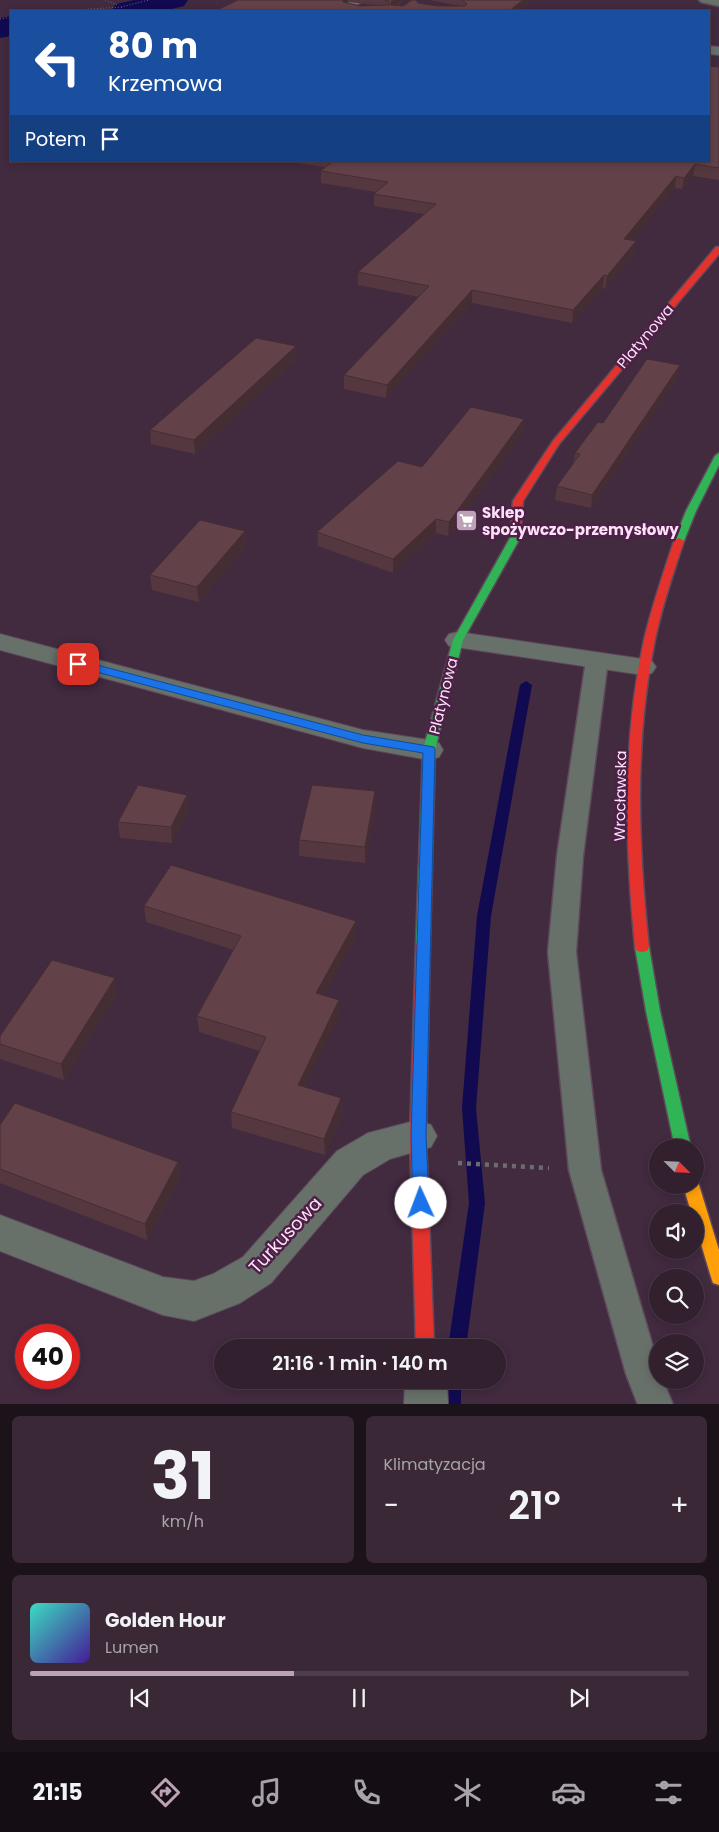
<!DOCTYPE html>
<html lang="pl">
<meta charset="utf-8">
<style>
body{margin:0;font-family:Poppins,sans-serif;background:#3a2837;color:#f1f3f6;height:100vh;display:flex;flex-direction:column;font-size:19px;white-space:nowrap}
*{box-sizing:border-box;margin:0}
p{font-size:16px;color:#a8a3aa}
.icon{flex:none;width:28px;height:28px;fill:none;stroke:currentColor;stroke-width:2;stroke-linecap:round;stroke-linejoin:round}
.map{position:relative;height:1404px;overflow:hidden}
.details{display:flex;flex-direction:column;gap:12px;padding:12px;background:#1c121a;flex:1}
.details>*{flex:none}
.banner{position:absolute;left:10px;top:10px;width:700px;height:152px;border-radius:0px;box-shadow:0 2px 8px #0003,0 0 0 1px #4d3e4b;background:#1a4fa0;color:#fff;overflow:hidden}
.needle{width:32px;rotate:114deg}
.buttons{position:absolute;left:649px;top:1139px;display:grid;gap:10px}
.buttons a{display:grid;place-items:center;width:55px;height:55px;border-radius:50%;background:#32202f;box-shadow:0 2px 8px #0003,0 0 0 1px #4d3e4b;font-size:25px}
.speed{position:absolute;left:15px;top:1324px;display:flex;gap:10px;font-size:25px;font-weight:700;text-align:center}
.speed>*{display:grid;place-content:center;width:65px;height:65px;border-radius:50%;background:#32202f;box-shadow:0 2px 8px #0003,0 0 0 1px #4d3e4b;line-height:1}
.speed .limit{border:8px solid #d22;background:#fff;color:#111}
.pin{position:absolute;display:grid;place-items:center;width:42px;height:42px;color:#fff;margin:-21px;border-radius:10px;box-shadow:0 2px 8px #0006}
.me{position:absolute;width:55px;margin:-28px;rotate:358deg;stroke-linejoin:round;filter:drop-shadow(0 0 4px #0008)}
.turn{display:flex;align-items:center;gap:18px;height:105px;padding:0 15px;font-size:22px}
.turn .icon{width:65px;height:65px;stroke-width:2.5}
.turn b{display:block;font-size:35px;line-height:42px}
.then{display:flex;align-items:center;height:48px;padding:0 15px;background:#0003;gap:10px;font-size:19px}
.big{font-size:38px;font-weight:600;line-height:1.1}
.details .card{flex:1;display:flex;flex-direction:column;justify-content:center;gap:8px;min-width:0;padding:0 18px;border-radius:8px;background:#3a2837}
.details .dial{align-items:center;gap:0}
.dial b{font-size:65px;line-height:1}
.song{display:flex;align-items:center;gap:15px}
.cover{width:60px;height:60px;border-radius:8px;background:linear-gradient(135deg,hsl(170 70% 55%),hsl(260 70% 35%))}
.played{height:5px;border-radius:2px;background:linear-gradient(90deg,#bca1b7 40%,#4d3e4b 40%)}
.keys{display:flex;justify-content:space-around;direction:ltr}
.heat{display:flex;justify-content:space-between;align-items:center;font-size:28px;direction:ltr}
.details .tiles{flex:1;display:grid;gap:12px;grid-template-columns:1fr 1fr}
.card:last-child{grid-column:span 2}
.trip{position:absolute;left:214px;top:1339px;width:292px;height:50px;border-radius:25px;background:#32202f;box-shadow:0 2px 8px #0003,0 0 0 1px #4d3e4b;font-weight:600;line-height:50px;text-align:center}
.tabs{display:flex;height:80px;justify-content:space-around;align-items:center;background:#140d13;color:#a8a3aa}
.tabs .icon{width:35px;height:35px}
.tabs .on{color:#bca1b7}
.tabs b{font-size:22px;color:#f1f3f6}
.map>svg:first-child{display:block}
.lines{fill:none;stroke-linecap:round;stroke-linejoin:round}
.stream{fill:#110a51;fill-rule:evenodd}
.river{fill:#110a51;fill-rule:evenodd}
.lane-casing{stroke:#5e495b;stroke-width:3}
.street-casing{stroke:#5e495b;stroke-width:2}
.fast-casing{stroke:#5e495b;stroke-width:3}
.slow-casing{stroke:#5e495b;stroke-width:3}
.jam-casing{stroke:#5e495b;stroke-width:3}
.path-far1{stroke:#6c6c6e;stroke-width:1;stroke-dasharray:1 2;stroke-linecap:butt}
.path{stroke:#6c6c6e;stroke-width:4.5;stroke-dasharray:4 5;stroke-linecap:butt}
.lane{fill:#67716a;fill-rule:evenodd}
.street{fill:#67716a;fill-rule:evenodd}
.fast{fill:#30b455;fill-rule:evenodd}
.slow{fill:#ff9f0a;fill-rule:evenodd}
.jam{fill:#e5322d;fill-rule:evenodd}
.wall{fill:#55383f;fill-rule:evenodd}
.shaded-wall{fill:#452e33}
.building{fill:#634149;stroke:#452e33}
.route{fill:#1a73e8;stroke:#114b97}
.labels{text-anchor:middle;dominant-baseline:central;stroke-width:5;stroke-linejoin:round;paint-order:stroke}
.street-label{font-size:15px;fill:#fee1f8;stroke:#4c2047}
.poi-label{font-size:15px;font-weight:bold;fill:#fee1f8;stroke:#4c2047;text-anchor:start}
.near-street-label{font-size:18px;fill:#fee1f8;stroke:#4c2047}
</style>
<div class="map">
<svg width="719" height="1405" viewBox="0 0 719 1405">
<rect width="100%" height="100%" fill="#422a3f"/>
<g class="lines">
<!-- stream -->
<path class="stream" d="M526,681L532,685L491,916L476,1108L485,1203L466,1348H448L469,1203L462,1108L477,916L520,685Z
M443,1380H461V1405H443Z"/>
<!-- river -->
<path class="river" d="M134,0H188L184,6L164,11H111L116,4Z
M11,16V36L0,38V18Z"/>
<defs>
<path id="lane" d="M352,0H364L347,11H335Z
M699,0H719V6L701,2Z
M597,653L605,655L608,660L583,856L576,952L601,1170L658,1364V1380H663L673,1405H638L626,1374L569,1170L548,952L557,856L586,660L589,655Z"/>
<path id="street" d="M709,46L719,47V55L709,54Z
M458,632L643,659L652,661L656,667L652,673L643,675L449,646L445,640L449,634Z
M0,634L363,730L429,740L439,743L443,750L439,757L429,760L363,748L0,650Z
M418,1120L431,1125L437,1136L431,1147L390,1159L363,1175L271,1283L240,1303L194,1321L163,1315L0,1251V1215L163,1277L194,1281L213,1274L243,1257L337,1151L368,1133Z
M405,1380H447L448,1405H404Z"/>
<path id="fast" d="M719,453V465L696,511L684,541L682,543H676L674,541L686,511L715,456Z
M516,522L521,525L520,538L463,640L435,750L430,944L428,948L423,949L418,948L416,944L423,750L453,640L510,538L511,525Z
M642,942L647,943L649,947L660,1011L691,1148H675L646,1011L635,947L637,943Z"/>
<path id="slow" d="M695,1179L699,1185L719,1250V1285L713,1283L711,1277L695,1224V1212H691L683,1185H695Z"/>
<path id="jam" d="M716,247H719V254L559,444L523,501L521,525L516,528L513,527L511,525L513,501L553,441Z
M679,538L684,541C673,574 662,606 655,640C634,741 638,845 649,947L647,951L642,952L637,951L635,947C625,844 622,741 644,640C652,606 663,574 674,541Z
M423,939L428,940L430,944L426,1136L434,1348H416L410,1136L416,944L418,940Z"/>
</defs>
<!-- lane casing -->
<use href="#lane" class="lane-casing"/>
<!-- street casing -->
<use href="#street" class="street-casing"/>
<!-- fast casing -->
<use href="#fast" class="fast-casing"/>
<!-- slow casing -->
<use href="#slow" class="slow-casing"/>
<!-- jam casing -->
<use href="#jam" class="jam-casing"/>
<!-- path-far1 -->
<path class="path-far1" d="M105,0L118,5
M121,7L125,11
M61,11L121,7L149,0
M0,19L11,17"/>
<!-- path -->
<path class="path" d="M458,1163L549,1168"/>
<!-- lane -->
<use href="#lane" class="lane"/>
<!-- street -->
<use href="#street" class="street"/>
<!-- fast -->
<use href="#fast" class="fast"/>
<!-- slow -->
<use href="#slow" class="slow"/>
<!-- jam -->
<use href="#jam" class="jam"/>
</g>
<!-- wall -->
<path class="wall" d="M238,0H404L397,6H403L418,3L438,6H460L430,0H532L518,11H215ZM348,2L376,5L360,6L347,3Z
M719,67V180L693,176L682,189L675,188L632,240L636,241L634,254L605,289L603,288L572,323L472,303L386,398L344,389V375L419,297L358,285V272L424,214L374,206V194L376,192L321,183V171L325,167L292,162V161H709Z
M296,346V360L195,454L151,444L150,430Z
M678,378L591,508L555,500L557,486L573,464L575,453L603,423Z
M524,419L523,432L448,536L436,533L393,573L318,546L317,532Z
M245,531L246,546L199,602L152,590L150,575Z
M187,795L189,811L172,843L120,838L118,822Z
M375,807L365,863L299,856V840Z
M144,906L356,921V937L324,995L339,1016L305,1087L341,1098L342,1114L325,1155L232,1128L231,1112L260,1051L199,1032L197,1016L234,950L146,922Z
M115,978L117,994L64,1080L0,1059V1036Z
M0,1125L178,1162L180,1178L147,1240L0,1183Z"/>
<!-- shaded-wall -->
<path class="shaded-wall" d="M343,0H348V2L343,4Z
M395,0H404L391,9V2Z
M523,0H532L518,11H509Z
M695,164L693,176L682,189L684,178Z
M676,176L675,188L623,251L624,239Z
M636,241L634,254L605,289L607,276Z
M604,275L603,288L572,323L573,310Z
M472,290V303L386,398L387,385Z
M296,346V360L195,454L194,440Z
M680,365L678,378L591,508L592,495Z
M524,419L523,432L448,536L449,522Z
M436,519V533L393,573V559Z
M245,531L246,546L199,602L197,587Z
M375,791V807L365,863V847Z
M187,795L189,811L172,843L171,827Z
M356,921V937L317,1009L316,993Z
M115,978L117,994L64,1080L61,1064Z
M339,1000V1016L299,1101L298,1085Z
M341,1098L342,1114L325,1155L324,1139Z
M178,1162L180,1178L147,1240L145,1224Z"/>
<!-- building -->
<path class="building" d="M238,0H343V2L360,6L390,5L389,2L385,0H395L391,2V5L403,6L412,0H416L418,3L438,6H465L467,4L462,0H523L509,11H215Z
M709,66L719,67V168L695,164L684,178L676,176L624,239L636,241L607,276L604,275L573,310L472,290L387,385L344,375L429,286L358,272L436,204L374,194L388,182L321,171L333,161H709Z
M256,338L296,346L194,440L150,430Z
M647,359L680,365L592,495L557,486L580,454L575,453L598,422L603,423Z
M471,407L524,419L449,522L436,519L393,559L317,532L398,461L422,467Z
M200,520L245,531L197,587L150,575Z
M138,785L187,795L171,827L118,822Z
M312,785L375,791L365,847L299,840Z
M171,865L356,921L316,993L339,1000L298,1085L341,1098L324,1139L231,1112L266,1037L197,1016L241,936L144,906Z
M52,960L115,978L61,1064L0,1044V1036Z
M15,1103L178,1162L145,1224L0,1169V1125Z"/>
<!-- route -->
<path class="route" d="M78,660L363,735L434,747L435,750L426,1136L429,1203L427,1208L421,1210L415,1208L413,1203L411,1136L423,753L363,743L74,666L72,664Z"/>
<!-- icons -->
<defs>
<symbol id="supermarket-square" viewBox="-11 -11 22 22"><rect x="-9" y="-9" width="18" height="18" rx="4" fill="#bca1b7" stroke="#4c2047"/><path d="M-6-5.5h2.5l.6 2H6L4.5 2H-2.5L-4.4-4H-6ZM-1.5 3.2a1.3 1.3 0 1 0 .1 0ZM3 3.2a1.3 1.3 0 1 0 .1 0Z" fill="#fff"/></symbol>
</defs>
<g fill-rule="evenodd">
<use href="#supermarket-square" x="454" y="508" width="25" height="25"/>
</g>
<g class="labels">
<!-- street labels -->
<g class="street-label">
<text transform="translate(645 336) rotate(-50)">Platynowa</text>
<text transform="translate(443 696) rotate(-76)">Platynowa</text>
<text transform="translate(620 796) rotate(-89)">Wrocławska</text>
</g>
<!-- poi labels -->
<g class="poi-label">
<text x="482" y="512">Sklep<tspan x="482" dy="17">spożywczo-przemysłowy</tspan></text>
</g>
<!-- near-street labels -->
<g class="near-street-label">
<text transform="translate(285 1235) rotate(-47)">Turkusowa</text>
</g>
</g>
</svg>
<div class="buttons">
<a><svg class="needle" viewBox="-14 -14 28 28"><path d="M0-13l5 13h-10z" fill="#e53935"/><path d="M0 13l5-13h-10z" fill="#a8a3aa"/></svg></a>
<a><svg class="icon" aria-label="sound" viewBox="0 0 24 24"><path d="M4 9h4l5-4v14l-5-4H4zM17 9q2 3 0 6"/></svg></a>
<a><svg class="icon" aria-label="search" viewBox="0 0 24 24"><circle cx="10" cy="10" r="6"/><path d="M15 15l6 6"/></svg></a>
<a><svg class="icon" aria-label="layers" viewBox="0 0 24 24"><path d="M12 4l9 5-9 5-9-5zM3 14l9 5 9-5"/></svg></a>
</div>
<div class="speed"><div class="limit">40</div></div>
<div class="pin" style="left:78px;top:664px;background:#d93025"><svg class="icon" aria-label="arrive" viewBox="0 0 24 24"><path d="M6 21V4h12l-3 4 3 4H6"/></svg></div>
<svg class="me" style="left:421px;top:1203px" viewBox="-20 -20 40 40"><circle r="19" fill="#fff"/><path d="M0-13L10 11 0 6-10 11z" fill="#1a73e8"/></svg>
<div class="trip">21:16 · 1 min · 140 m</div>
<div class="banner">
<div class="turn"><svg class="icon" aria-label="left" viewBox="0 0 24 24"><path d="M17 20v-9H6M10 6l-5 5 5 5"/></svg><div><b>80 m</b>Krzemowa</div></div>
<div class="then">Potem<svg class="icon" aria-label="arrive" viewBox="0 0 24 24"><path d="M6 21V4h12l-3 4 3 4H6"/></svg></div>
</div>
</div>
<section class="details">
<div class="tiles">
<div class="card dial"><b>31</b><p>km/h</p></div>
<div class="card"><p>Klimatyzacja</p>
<div class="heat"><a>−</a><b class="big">21°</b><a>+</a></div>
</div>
<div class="card">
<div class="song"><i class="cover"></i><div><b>Golden Hour</b><p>Lumen</p></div></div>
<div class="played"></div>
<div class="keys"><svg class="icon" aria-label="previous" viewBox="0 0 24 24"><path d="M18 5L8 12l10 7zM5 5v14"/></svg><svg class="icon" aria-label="pause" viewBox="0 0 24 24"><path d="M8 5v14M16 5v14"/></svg><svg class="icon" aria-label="next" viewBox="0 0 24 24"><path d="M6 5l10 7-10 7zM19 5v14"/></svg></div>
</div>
</div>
</section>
<nav class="tabs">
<b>21:15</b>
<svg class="icon on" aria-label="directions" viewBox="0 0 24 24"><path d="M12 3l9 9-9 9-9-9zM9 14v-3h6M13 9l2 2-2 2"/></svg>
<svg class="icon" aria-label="music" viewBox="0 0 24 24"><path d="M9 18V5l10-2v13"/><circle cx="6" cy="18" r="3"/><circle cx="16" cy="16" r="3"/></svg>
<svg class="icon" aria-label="phone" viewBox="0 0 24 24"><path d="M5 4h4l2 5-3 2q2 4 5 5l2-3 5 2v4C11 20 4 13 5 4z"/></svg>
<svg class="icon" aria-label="climate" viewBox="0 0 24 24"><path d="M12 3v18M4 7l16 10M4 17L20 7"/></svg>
<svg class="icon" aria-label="car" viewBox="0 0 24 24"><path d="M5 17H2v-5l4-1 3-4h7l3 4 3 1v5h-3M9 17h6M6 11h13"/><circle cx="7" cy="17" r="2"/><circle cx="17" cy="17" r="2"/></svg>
<svg class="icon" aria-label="filters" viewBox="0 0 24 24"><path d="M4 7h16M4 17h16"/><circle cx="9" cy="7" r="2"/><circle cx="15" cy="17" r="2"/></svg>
</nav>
